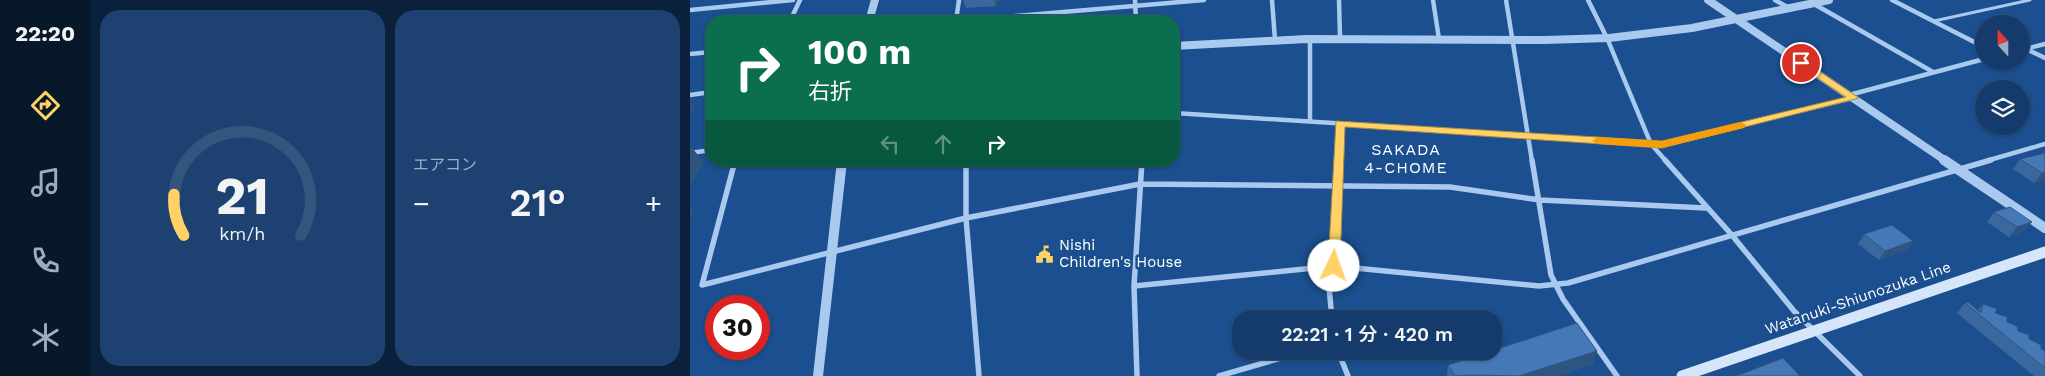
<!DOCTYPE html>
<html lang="ja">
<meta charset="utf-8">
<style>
body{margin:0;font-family:"Work Sans","Noto Sans JP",sans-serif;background:#1d4271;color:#f1f3f6;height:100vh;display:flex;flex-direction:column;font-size:19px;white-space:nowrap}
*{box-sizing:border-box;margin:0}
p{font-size:16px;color:#9dadc1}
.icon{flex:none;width:28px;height:28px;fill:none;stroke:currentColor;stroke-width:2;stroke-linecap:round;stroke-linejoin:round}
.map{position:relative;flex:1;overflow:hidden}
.drawer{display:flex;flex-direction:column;gap:10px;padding:10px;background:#0b203b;width:600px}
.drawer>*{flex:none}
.hud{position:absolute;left:15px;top:15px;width:475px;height:152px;border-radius:20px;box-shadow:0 1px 4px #0004,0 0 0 1px #33557e;background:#0b6e4f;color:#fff;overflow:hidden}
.needle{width:32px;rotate:339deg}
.tools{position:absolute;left:1285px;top:15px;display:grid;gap:10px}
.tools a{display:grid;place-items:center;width:55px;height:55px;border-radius:50%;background:#143b6b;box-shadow:0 1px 4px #0004,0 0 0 1px #33557e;font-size:25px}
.speed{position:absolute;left:15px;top:295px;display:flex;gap:10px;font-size:25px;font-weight:700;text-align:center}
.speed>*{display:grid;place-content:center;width:65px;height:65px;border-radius:50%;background:#143b6b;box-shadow:0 1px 4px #0004,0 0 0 1px #33557e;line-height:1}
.speed .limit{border:8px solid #d22;background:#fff;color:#111}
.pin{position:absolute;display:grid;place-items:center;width:42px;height:42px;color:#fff;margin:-21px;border:2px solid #fff;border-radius:50%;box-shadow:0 1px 5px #0007}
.me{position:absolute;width:55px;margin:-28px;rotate:3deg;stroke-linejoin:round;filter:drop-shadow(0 0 4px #0008)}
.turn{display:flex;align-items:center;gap:18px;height:105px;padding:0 20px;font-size:22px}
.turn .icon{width:65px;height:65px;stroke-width:2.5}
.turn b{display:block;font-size:35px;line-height:42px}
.lanes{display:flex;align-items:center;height:48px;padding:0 20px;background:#0003;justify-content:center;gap:25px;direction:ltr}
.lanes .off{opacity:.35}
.big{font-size:38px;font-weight:600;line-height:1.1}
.drawer .widget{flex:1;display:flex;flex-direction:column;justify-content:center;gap:8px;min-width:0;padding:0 18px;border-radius:20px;background:#1d4271}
.drawer .dial{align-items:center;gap:0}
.dial svg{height:130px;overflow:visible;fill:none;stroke:#33557e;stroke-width:7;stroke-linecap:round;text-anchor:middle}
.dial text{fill:#f1f3f6;stroke:none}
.heat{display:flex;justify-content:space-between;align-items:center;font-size:28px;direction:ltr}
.drawer .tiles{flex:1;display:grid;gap:10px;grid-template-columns:repeat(2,1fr)}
.trip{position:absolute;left:542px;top:310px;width:270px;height:50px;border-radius:20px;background:#143b6b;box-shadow:0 1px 4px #0004,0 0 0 1px #33557e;font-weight:600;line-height:50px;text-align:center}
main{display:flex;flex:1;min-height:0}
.tab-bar{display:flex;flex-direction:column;width:90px;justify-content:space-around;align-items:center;background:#08182b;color:#9dadc1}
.tab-bar .icon{width:35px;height:35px}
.tab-bar .current{color:#ffd166}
.tab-bar b{font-size:22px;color:#f1f3f6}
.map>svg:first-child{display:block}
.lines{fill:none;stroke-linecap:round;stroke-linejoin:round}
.service{stroke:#a9c9ee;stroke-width:3}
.minor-far1{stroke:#a9c9ee;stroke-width:4.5}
.minor{stroke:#a9c9ee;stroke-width:5.5}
.tertiary-far1{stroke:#a9c9ee;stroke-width:8}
.tertiary{stroke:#a9c9ee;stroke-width:10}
.secondary{stroke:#d6e6fa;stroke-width:11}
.wall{fill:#3a679d}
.shaded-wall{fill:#305480}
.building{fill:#4478b7;stroke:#305480}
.route{fill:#ffd166;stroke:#a68842}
.slow{fill:#f59e0b}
.labels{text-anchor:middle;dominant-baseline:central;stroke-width:5;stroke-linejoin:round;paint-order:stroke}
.poi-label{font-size:15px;fill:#fff;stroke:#1b4f8f;text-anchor:start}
.street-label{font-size:15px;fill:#fff;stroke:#1b4f8f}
.neighbourhood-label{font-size:16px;letter-spacing:1px;fill:#fff;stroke:#1b4f8f}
</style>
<main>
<nav class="tab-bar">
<b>22:20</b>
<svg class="icon current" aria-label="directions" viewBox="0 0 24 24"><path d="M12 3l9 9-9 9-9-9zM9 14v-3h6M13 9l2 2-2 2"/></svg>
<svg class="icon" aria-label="music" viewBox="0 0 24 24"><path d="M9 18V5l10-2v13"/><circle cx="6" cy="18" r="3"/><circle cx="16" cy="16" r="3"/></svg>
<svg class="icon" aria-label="phone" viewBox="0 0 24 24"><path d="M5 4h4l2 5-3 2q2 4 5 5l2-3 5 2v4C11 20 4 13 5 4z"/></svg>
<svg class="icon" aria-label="climate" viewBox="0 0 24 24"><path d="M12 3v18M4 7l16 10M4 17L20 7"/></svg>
</nav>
<section class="drawer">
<div class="tiles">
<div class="widget dial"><svg viewBox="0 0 100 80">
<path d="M14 69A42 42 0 1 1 86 69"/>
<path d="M14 69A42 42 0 0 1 8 44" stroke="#ffd166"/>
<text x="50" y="56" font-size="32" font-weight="700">21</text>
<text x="50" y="72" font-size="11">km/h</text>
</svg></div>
<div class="widget"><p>エアコン</p>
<div class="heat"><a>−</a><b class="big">21°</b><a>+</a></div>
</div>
</div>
</section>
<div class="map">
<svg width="1355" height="376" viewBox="0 0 1355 376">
<rect width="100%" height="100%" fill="#1b4f8f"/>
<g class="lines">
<!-- service -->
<path class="service" d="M1244,21L1340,0"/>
<!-- minor-far1 -->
<path class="minor-far1" d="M445,0L446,21
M582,0L585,40
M649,0L650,38
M743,0L749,39
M816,0L842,161
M898,0L917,38L961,144L976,161
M1085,0L1099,8
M1202,0L1294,47
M1124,4L1243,72
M0,10L103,0
M100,21L110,0
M266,21L269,0
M268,21L514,0
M620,39V121
M1336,49L1355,58
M1331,50L1355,44
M0,54L21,52
M0,95L21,92
M1159,95L1294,59
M484,113L972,144L1163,98
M0,153L21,150
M648,161L650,124
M1296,161L1355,144"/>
<!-- minor -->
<path class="minor" d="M842,160L861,275L873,299L927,376
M975,160L1041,234L1104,311L1170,376
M45,161L12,285L276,218L450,184L760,187L850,200L1016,208
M276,161V218L289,376
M444,286L644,266L849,286L878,283L1301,160
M642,319L638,276L644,266L648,160
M648,351L658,376
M447,376L444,286L452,161
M529,376L615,351"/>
<!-- tertiary-far1 -->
<path class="tertiary-far1" d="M1018,0L1256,161
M179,21L185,0
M484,46L616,39L855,40L919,38L1002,28L1139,0"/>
<!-- tertiary -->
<path class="tertiary" d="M1254,160L1355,228
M128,376L152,161"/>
<!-- secondary -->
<path class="secondary" d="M992,376L1355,252"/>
</g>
<!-- wall -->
<path class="wall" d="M273,0H309L306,6L276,8Z
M1355,153V180L1344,183L1323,169L1330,159Z
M1304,212L1334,231L1319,237L1297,222Z
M1174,234L1223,241L1217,250L1189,260L1168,244Z
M1275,303L1288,310L1293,304L1351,349L1355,351V376H1344L1267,313Z
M903,364L868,376H757L758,365Z"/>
<!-- shaded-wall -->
<path class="shaded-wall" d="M304,0H309L306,6Z
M0,102L5,108L0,116Z
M1,146L14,163L0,186V149Z
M1355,172V180L1344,183L1352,173Z
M0,206L4,211L0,220Z
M1342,222L1334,231L1319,237L1327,227Z
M1223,241L1217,250L1189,260L1195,251Z
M907,351L903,364L868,376H829Z"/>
<!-- building -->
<path class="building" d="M1355,153V172L1352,173L1330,159Z
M1320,207L1342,222L1327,227L1304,212Z
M1202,225L1223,241L1195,251L1174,234Z
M1278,302L1291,313L1293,304L1307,309L1305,313L1317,317V322L1327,326L1328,331L1339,335V339L1351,345V349L1355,351V368L1275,303Z
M887,323L907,351L829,376L782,375L765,376L758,365L801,351H804V350Z
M1093,358L1110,376H1046Z"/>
<!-- route -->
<path class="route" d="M1108,61H1114L1169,98L972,148L655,127L650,266L644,271L638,266L646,121L972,141L1156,97L1108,65Z"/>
<!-- slow -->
<path class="slow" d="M1051,122L1056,125L1054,128L972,148L908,144L902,141L908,137L972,141Z"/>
<!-- icons -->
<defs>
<symbol id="civic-bare" viewBox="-9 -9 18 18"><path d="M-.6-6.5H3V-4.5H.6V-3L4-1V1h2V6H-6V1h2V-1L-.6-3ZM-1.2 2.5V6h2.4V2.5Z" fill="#ffd166" stroke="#1b4f8f" stroke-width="2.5" paint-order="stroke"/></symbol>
</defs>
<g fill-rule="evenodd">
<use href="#civic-bare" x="342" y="242" width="25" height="25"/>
</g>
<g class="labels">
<!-- poi labels -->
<g class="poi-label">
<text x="369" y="245">Nishi<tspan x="369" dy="17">Children's House</tspan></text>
</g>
<!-- street labels -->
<g class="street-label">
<text transform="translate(1168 298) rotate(-19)">Watanuki-Shiunozuka Line</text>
</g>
<!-- neighbourhood labels -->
<g class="neighbourhood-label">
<text x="716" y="149">SAKADA<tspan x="716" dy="18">4-CHOME</tspan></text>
</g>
</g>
</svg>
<div class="tools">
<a><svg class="needle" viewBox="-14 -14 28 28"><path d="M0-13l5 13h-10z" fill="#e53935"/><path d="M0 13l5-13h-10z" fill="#9dadc1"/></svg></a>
<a><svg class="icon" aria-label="layers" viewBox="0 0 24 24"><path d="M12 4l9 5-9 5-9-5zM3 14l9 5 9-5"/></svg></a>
</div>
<div class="speed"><div class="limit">30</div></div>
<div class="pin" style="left:1111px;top:63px;background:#d93025"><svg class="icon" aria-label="arrive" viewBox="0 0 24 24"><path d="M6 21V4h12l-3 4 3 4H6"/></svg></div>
<svg class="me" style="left:644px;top:266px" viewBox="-20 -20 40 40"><circle r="19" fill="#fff"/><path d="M0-13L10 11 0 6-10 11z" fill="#ffd166"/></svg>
<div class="trip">22:21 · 1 分 · 420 m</div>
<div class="hud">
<div class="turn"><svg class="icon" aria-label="right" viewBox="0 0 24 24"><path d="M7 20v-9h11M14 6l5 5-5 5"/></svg><div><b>100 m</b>右折</div></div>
<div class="lanes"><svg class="icon off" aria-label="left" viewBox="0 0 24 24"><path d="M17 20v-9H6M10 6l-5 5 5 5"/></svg><svg class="icon off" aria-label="ahead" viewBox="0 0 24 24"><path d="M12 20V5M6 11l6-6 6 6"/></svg><svg class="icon" aria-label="right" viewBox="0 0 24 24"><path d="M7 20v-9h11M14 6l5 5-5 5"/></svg></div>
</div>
</div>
</main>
